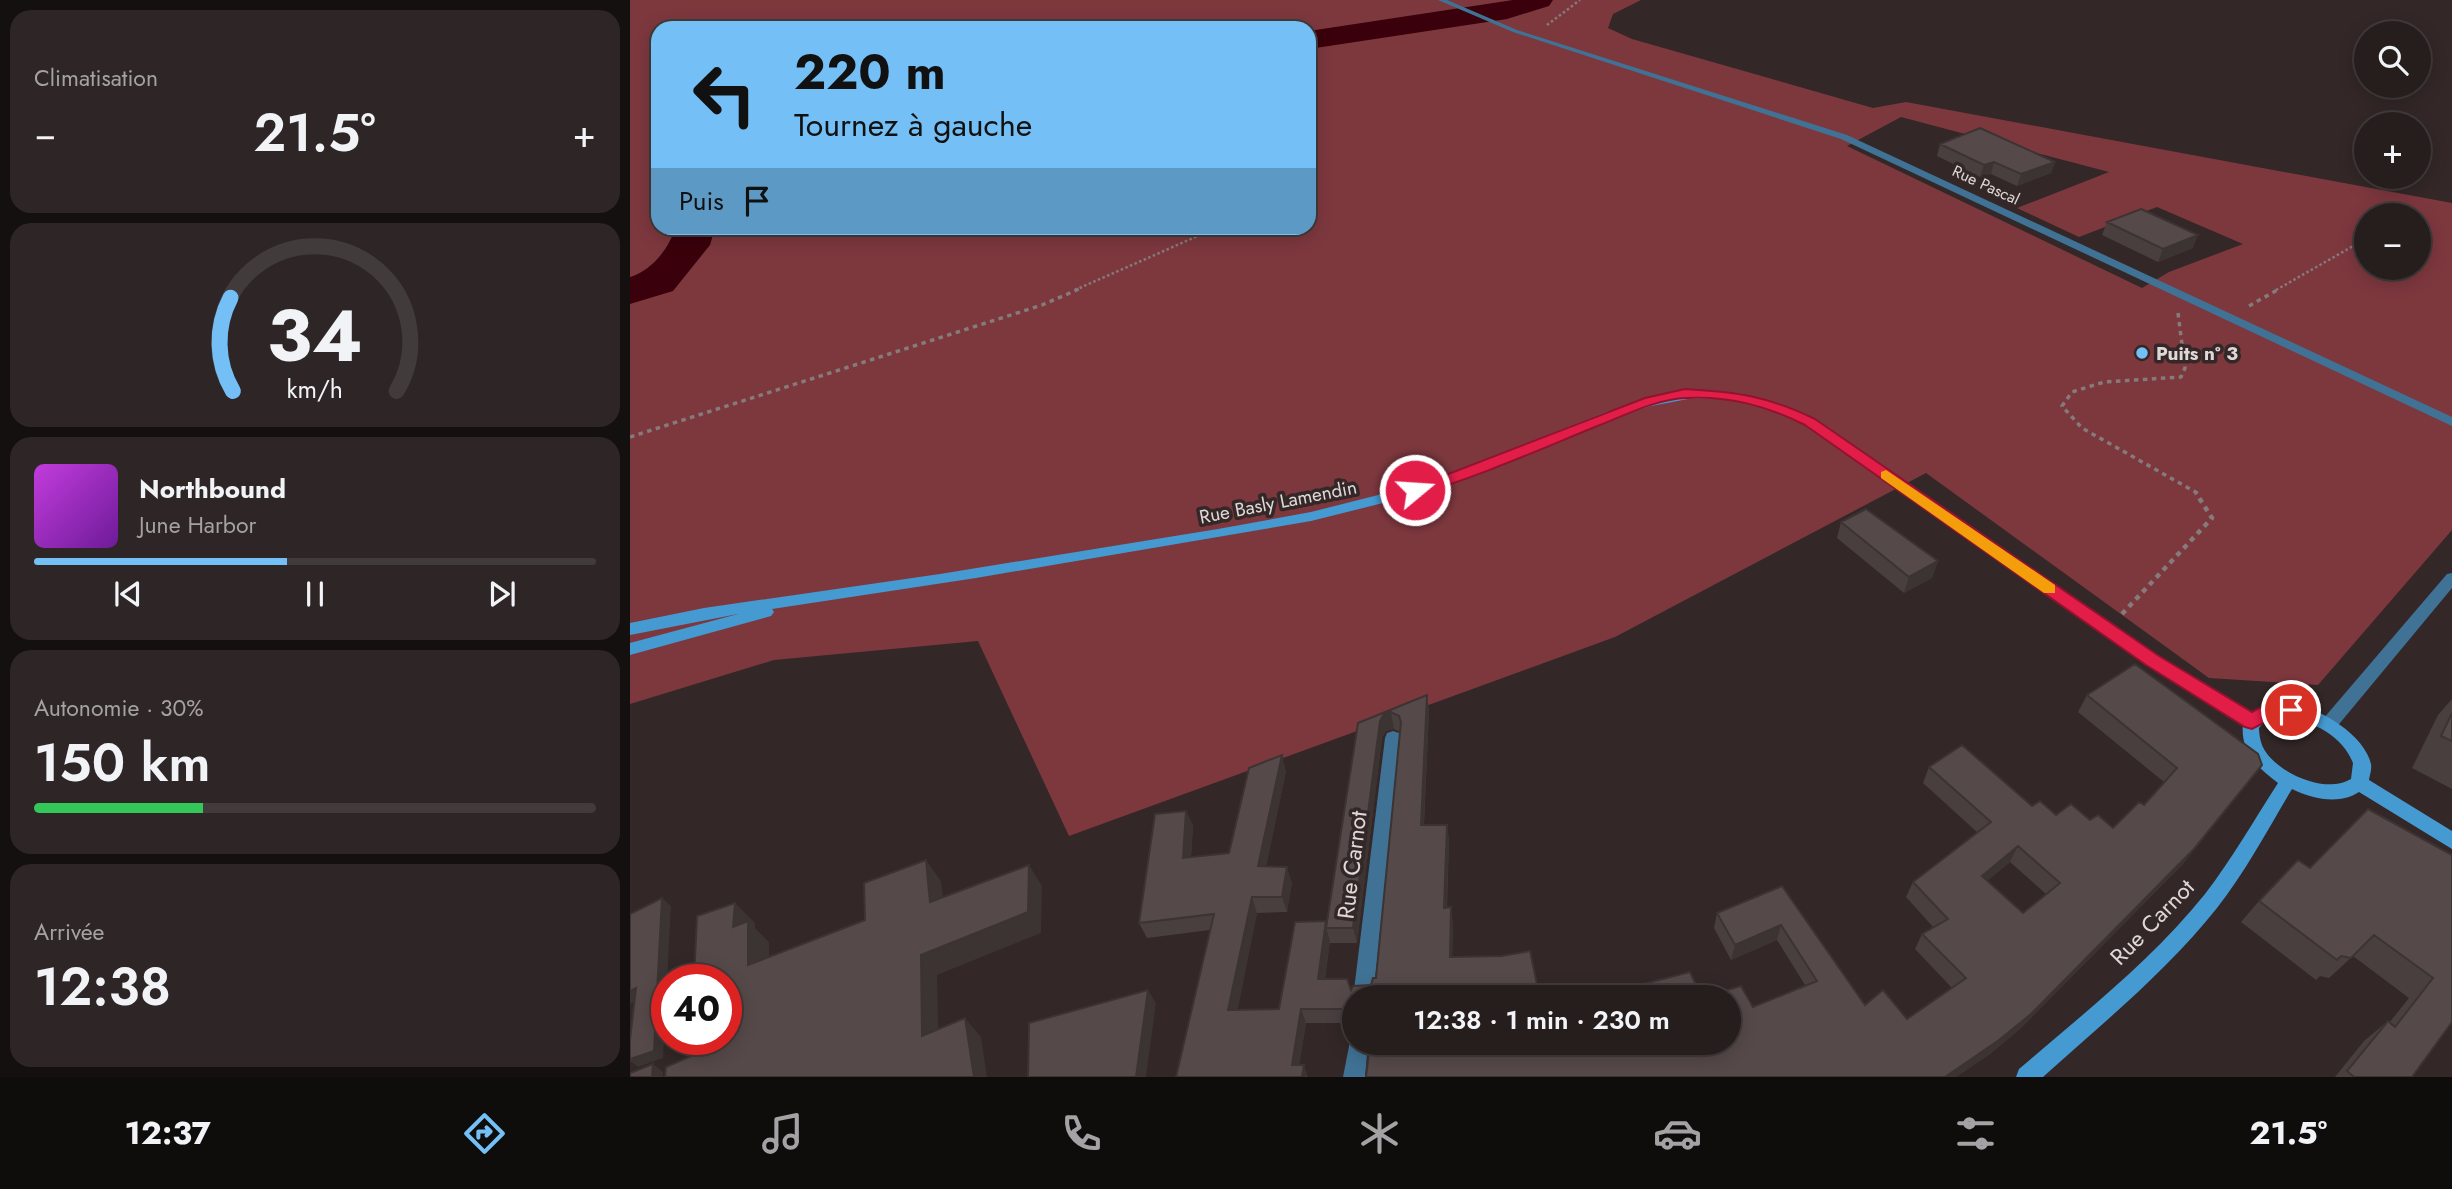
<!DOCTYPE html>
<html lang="fr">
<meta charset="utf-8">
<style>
body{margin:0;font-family:Jost,sans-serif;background:#2e2626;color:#f1f3f6;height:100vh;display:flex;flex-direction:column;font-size:26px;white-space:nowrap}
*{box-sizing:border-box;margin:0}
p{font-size:23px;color:#a4a2a4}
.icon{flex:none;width:38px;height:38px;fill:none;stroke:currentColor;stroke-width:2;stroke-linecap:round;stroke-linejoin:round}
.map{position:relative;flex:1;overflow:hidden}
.side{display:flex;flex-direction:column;gap:10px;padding:10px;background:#151010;width:630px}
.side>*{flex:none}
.hud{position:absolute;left:21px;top:21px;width:665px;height:214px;border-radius:21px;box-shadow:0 4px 18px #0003,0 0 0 2px #423b3b;background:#74c0f6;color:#111;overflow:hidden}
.tools{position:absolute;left:1724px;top:21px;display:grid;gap:14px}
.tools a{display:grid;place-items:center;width:77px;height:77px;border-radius:50%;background:#261d1d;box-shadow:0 4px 18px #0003,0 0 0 2px #423b3b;font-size:35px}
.speed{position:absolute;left:21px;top:964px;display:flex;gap:14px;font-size:35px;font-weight:700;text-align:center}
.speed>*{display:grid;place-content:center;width:91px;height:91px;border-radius:50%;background:#261d1d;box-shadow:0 4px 18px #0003,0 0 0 2px #423b3b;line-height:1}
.speed .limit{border:10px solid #d22;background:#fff;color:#111}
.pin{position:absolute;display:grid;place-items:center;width:60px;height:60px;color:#fff;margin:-30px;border:4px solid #fff;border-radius:50%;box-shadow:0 2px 7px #0007}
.me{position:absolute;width:77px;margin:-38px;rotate:72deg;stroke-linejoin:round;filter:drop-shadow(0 0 5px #0008)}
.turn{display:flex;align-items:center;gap:24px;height:147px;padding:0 28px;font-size:32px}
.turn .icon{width:91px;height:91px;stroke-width:2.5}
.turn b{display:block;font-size:49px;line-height:60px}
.then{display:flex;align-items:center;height:66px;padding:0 28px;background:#0003;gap:14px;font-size:26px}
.big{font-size:52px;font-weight:600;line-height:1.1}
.side .widget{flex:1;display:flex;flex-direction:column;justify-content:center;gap:10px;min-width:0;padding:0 24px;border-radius:21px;background:#2e2626}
.side .dial{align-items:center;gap:0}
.dial svg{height:182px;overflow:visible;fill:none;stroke:#423b3b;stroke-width:7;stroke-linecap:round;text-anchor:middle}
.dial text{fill:#f1f3f6;stroke:none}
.song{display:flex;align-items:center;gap:21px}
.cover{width:84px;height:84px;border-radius:10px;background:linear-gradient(135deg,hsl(290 70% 55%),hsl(280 70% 35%))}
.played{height:7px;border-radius:4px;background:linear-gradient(90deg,#74c0f6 45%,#423b3b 45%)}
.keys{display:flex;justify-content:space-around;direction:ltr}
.heat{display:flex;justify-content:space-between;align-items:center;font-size:38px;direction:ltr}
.charge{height:10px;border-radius:5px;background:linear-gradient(90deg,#34c759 30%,#423b3b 0)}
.trip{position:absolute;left:712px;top:985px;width:399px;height:70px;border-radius:35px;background:#261d1d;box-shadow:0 4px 18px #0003,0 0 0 2px #423b3b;font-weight:600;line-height:70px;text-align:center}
.tabs{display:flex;height:112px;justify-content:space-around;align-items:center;background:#0f0c0c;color:#a4a2a4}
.tabs .icon{width:49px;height:49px}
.tabs .selected{color:#74c0f6}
.tabs b{font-size:32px;color:#f1f3f6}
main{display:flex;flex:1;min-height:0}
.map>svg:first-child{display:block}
.green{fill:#7d383e;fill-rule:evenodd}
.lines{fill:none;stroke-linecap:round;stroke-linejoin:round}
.river{fill:#3a000b;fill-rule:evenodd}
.path-far2{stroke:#857b7b;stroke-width:2.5;stroke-dasharray:2.5 2.5;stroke-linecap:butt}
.path-far1{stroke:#857b7b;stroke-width:3.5;stroke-dasharray:4.5 4.5;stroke-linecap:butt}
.path{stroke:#857b7b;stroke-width:4.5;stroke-dasharray:5 5;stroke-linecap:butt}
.street{fill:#407295;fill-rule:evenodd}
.secondary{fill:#459ad2;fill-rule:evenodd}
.wall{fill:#4a3f3f;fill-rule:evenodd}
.shaded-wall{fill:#3c3333}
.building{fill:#564949;stroke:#3c3333;stroke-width:2;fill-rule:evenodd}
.route{fill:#e11d48;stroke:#92132f;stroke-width:2}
.slow{fill:#f59e0b}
.poi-dot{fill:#74c0f6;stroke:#332727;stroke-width:2.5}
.labels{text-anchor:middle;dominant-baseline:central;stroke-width:7;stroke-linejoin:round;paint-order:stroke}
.far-street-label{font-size:16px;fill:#e0d8d8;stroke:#332727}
.poi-label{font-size:19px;font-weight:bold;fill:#e0d8d8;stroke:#332727;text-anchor:start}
.street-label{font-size:19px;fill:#e0d8d8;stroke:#332727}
.near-street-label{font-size:23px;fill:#e0d8d8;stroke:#332727}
</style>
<main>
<section class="side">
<div class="widget"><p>Climatisation</p>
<div class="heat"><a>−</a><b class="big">21.5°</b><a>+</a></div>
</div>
<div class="widget dial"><svg viewBox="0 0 100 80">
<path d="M14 69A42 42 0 1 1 86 69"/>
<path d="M14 69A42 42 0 0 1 13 28" stroke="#74c0f6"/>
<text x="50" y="56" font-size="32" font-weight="700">34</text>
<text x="50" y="72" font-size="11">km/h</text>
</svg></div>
<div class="widget">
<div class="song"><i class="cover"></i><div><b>Northbound</b><p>June Harbor</p></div></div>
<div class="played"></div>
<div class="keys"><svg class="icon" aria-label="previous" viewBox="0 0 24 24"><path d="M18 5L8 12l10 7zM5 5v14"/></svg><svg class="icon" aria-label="pause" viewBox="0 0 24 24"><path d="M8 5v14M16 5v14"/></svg><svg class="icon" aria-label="next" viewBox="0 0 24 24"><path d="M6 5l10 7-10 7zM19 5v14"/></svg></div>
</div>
<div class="widget"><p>Autonomie · 30%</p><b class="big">150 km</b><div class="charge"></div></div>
<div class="widget"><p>Arrivée</p><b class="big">12:38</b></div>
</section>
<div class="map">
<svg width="1822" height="1077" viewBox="0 0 1822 1077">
<rect width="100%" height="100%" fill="#332727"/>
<!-- green -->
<path class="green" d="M0,0H1011L983,14L978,28L1002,39L1243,108L1276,102L1822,203V530L1688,685L1579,678L1296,473L985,637L439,836L348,641L144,660L0,704ZM28,28H679V228H28ZM1271,117L1479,172L1387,208L1449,237L1527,207L1613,244L1539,272L1512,288L1217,146ZM1736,215H1788V268H1736Z"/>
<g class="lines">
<!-- river -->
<path class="river" d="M883,0H923L919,6L877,19L679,49V31Z
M45,228H85L80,245L43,291L0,304V277C21,271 39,249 45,228Z"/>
<!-- path-far2 -->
<path class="path-far2" d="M917,25L950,0
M445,290L586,228
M1646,290L1725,245"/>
<!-- path-far1 -->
<path class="path-far1" d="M1619,306L1649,289
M1548,313L1555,368L1551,377L1474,382L1442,392L1432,406L1452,428L1569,494
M0,437L412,305L449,289"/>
<!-- path -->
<path class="path" d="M1492,614L1582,518L1566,493"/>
<!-- street -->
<path class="street" d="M808,0H817L887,30L1217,135L1822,417V426L1211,139L883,32Z
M1822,573V588L1705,729L1699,731L1693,729L1691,724L1693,719L1817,574Z
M763,731L769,733L771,738L743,998H724V1002L723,998L755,738L757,733Z
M724,1034V1043H738L735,1077H713L721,1036Z"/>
<!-- secondary -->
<path class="secondary" d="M1058,392C1111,392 1136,398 1184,419L1529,657L1622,714C1649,681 1733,726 1741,764C1742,769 1740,774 1739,780L1822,831V849L1729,792C1709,805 1683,799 1662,789C1638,829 1616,871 1587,908C1537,971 1473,1023 1413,1077H1386L1389,1069C1453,1014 1522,960 1575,894C1602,859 1624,820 1648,783C1628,768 1610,751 1613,725L1517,665L1176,425L1134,407L1097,399H1058L1021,406L985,417L822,482L777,497L681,521L346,578L142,609L144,612L141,616L0,655V643L108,614L0,635V623L74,608L310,574L588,529L681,512L768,490L813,476L976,412L1019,399ZM1644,717C1675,717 1711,732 1723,763L1721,779C1696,795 1643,772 1632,745C1630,740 1629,733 1629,728L1637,719Z"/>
</g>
<!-- wall -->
<path class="wall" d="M1310,144L1425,162L1421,173L1387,186L1361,174L1350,177L1307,156Z
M1477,222L1563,248L1528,262L1472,235Z
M1211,522L1308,561L1302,578L1274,593L1207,538Z
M1505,664L1628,754L1632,765L1552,865L1391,1028L1360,1054L1326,1077H736L740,1043H1099V998H982V992L1060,972L1072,997L1111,986L1123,1007L1175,985L1147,940L1101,960L1084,928L1087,913L1152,886L1235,1005L1253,990L1277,1019L1322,988L1285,949L1292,934L1304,928L1276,897L1283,882L1347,832L1293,783L1299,767L1332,745L1402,806L1410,801L1426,815L1441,804L1460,820L1468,815L1483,828L1509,802L1514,805L1534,782L1448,712L1457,695ZM1380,862L1416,894L1393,913L1357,881Z
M797,695L799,712L794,825H817L819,841L817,908L823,923L822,957L909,994L922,998H724V1023H676L669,1065L546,1077L580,930L517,938L509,923L556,811L563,826L561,857L599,853L656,771L636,867L662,883L657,912L627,913L607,1010L649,1009L697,923L728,723ZM764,729L770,732L746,978L741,985L721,990L695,979L700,941V943H727L752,738L756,731Z
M1822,699V789L1782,768L1808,715Z
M1738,809L1822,1022L1782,1077H1705L1734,1041L1758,1021L1759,1023L1779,998L1723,956L1699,978L1690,976L1686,980L1611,922L1629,901L1680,868Z"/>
<!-- shaded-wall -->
<path class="shaded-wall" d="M1364,162L1361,174L1350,177L1354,165Z
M1425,162L1421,173L1387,186L1391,174Z
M1568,235L1563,248L1528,262L1533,249Z
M1308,561L1302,578L1274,593L1279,577Z
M797,695L799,712L793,841L791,825Z
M761,712L764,729L756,731L752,738L727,943L723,928L750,721L754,714Z
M652,755L656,771L633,882L628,866Z
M1632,765L1552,865L1391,1028L1360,1054L1326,1077H1315Z
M556,811L563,826L560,873L553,858Z
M817,825L819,841L816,923L814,908Z
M1388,846L1380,862L1344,892L1352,876Z
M296,860L311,881L316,923L300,902Z
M399,865L412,886L411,933L307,975L309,1055L292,1036L291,955Z
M657,867L662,883L657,912L652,897Z
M622,897L627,913L605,1024L598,1010Z
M32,898L41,906L33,1058L8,1067L0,1061V1059Z
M105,903L125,923V928L139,942V985L118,965L103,927Z
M821,907L823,923L822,972L820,957Z
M696,921V928L700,941L693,993L688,979Z
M1151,925L1147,940L1101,960L1105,945Z
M6,988L15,996L0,1004V991Z
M518,990L526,1003L516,1077H506Z
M671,1009L676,1023L667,1077L662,1065Z
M335,1018L351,1037L357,1077H344Z
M23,1064L33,1072V1077H22Z
M674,1065L678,1077H672Z"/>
<!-- building -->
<path class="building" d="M1350,128L1425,162L1391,174L1364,162L1354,165L1310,144Z
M1511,209L1568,235L1533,249L1477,222Z
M1236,509L1308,561L1279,577L1211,522Z
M1505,664L1628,754L1632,765L1564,849L1401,1014L1369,1040L1315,1077H736L740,1043H1099V998H984L982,992L1060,972L1072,997L1111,986L1123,1007L1187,981L1151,925L1105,945L1087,913L1152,886L1235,1005L1253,990L1277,1019L1336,978L1292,934L1318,919L1283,882L1361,822L1299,767L1332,745L1402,806L1410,801L1426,815L1441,804L1460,820L1468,815L1483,828L1509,802L1514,805L1547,768L1457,695ZM1388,846L1430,883L1393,913L1352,876Z
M797,695L791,825H817L814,908L821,907L820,957L872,956L900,951L909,994L921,991L922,998H724V1009H671L662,1065H674L672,1077H546L584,914L509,923L525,814L556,811L553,858L599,853L619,768L652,755L628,866L657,867L652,897H622L598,1010L649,1009L665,922L696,921L688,979H717L721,990L723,986L741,985L743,978H746L771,722L769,716L761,712L754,714L750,721L723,928H696L728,723Z
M1822,713V741L1811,736Z
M1738,809L1822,855V1022L1782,1077H1724L1717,1071L1758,1021L1765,1027L1803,978L1744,935L1721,958L1711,956L1707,960L1629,901L1668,860L1680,868Z
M296,860L300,902L399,865L398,912L291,955L292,1036L335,1018L344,1077H35L36,1067L61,1056L62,1040H96V980H64L67,916L105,903L103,927L118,921V965L235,920L234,883Z
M32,898L24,1051L0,1059V1040L6,988L0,991V914Z
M518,990L506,1077H398L399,1023Z
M23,1064L22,1077H0V1073Z"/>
<!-- route -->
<path class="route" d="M1055,389C1108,392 1137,396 1185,419L1529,656L1622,712L1637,704L1661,703L1671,710L1668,716L1641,719L1622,729L1615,727L1516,665L1175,425C1137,406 1100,396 1057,398C1025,399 994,416 965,427C906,451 846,478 785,495L777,490L1015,398Z"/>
<!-- slow -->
<path class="slow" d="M1256,470L1425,585V593H1414L1251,478V472Z"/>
<!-- markers -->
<circle class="poi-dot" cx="1512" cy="353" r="7"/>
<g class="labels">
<!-- far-street labels -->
<g class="far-street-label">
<text transform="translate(1356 185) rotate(25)">Rue Pascal</text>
</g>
<!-- poi labels -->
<g class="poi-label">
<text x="1526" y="353">Puits n° 3</text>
</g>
<!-- street labels -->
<g class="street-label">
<text transform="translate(648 502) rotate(-11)">Rue Basly Lamendin</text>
</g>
<!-- near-street labels -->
<g class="near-street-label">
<text transform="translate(722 865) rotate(-83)">Rue Carnot</text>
<text transform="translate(1522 922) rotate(-46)">Rue Carnot</text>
</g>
</g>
</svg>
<div class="tools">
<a><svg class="icon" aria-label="search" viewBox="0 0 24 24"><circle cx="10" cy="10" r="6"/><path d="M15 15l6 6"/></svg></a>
<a>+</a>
<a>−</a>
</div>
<div class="speed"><div class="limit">40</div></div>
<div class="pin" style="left:1661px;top:710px;background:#d93025"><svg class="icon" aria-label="arrive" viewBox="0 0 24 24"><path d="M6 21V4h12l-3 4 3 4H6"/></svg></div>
<svg class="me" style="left:785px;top:490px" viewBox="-20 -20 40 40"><circle r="17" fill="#e11d48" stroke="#fff" stroke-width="3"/><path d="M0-11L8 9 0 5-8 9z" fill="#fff"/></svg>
<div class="trip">12:38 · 1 min · 230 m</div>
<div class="hud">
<div class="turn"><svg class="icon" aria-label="left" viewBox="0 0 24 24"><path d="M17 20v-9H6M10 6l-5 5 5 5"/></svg><div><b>220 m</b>Tournez à gauche</div></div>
<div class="then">Puis<svg class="icon" aria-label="arrive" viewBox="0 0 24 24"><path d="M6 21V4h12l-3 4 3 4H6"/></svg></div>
</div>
</div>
</main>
<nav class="tabs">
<b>12:37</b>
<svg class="icon selected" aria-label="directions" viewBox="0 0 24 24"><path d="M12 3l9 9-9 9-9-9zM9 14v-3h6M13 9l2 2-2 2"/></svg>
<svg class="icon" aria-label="music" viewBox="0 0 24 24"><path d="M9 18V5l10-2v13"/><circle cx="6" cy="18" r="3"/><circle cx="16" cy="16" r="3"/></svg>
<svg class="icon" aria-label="phone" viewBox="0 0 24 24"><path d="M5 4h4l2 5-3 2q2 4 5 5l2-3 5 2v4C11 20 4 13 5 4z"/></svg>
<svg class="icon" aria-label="climate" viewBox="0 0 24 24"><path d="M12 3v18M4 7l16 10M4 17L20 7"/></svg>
<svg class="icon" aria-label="car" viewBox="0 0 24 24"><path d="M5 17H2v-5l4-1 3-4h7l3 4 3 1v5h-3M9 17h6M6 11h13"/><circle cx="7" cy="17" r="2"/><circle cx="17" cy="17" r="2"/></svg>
<svg class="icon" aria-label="filters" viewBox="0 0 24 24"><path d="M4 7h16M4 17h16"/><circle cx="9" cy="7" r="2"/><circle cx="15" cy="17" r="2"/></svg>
<b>21.5°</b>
</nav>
